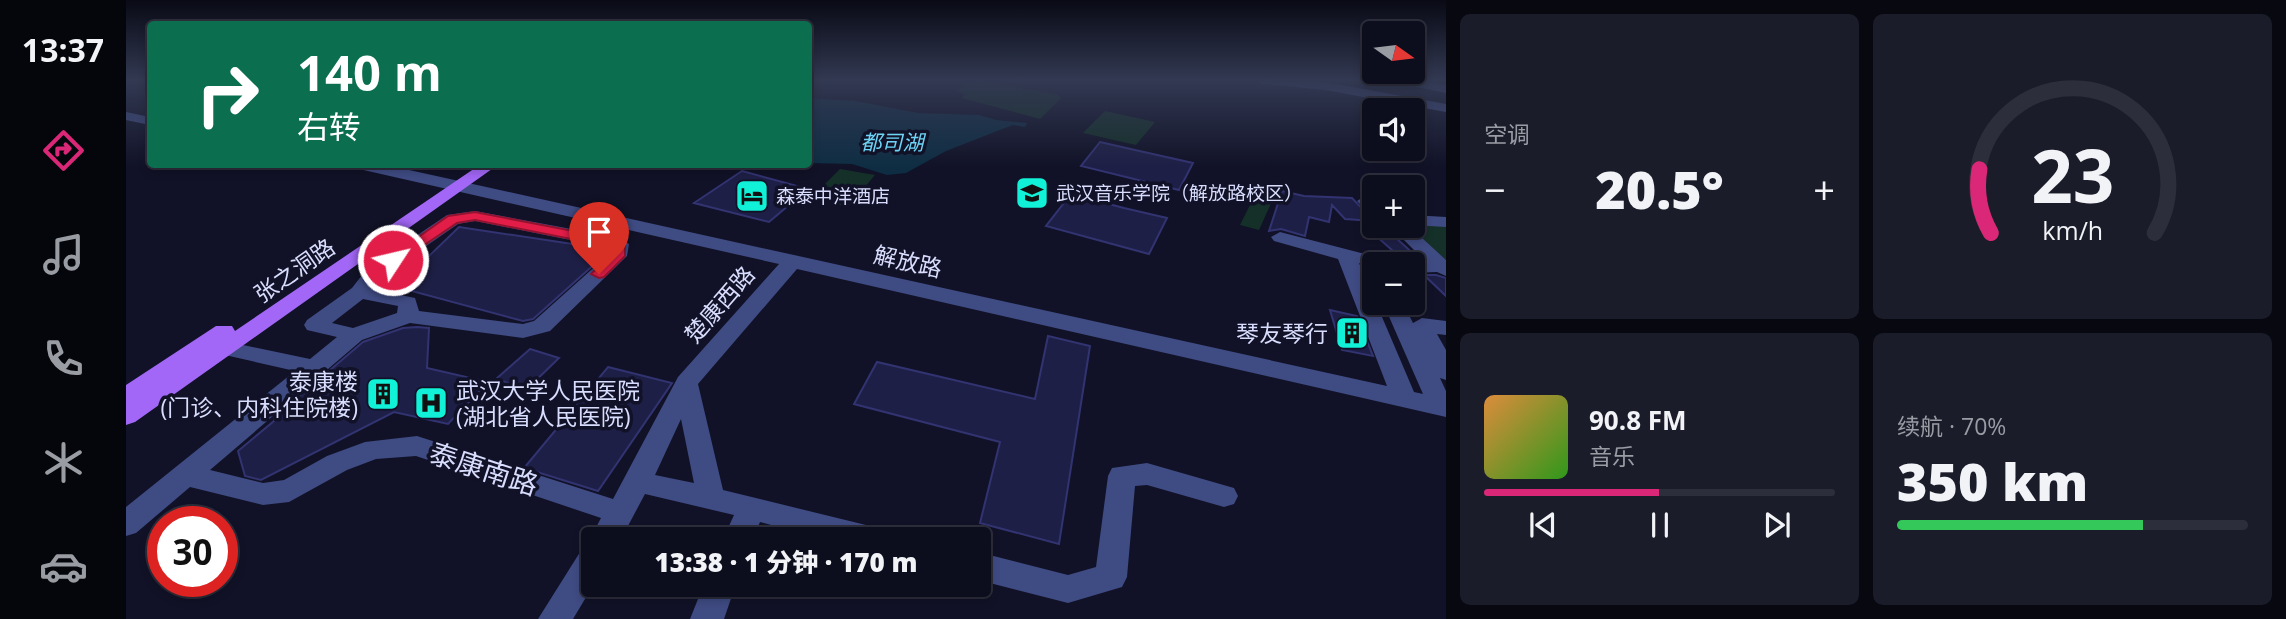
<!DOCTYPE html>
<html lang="zh">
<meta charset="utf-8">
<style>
body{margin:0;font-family:"Open Sans","Noto Sans SC",sans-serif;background:#1b1c2a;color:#f1f3f6;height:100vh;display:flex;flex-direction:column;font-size:26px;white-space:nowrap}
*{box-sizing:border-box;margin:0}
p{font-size:23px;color:#9a9ca4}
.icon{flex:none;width:38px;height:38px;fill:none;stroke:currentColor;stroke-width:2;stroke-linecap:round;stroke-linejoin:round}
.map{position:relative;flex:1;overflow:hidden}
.sheet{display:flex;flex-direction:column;gap:14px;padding:14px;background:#070810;width:840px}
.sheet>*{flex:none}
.hud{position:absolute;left:21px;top:21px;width:665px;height:147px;border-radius:7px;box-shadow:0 4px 10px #0003,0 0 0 2px #2d2e3b;background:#0b6e4f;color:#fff;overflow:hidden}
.needle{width:46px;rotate:104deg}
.fabs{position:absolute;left:1236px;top:21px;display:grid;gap:14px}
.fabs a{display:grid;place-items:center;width:63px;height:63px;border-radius:7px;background:#0d0e1d;box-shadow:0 4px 10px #0003,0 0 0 2px #2d2e3b;font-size:35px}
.speed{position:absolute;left:21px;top:506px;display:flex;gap:14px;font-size:35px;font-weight:700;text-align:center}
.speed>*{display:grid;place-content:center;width:91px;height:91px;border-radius:50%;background:#0d0e1d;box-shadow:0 4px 10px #0003,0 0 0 2px #2d2e3b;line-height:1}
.speed .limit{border:10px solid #d22;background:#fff;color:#111}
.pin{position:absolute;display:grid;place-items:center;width:60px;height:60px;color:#fff;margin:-72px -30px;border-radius:50% 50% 50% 0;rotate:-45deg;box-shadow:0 0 7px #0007}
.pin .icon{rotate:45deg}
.me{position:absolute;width:77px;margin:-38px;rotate:55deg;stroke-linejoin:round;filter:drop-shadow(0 0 5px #0008)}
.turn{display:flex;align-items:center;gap:24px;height:147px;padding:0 35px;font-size:32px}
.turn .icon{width:91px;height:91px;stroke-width:2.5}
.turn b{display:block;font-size:49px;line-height:60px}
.big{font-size:52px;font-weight:800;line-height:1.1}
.sheet .widget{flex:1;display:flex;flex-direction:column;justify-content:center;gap:10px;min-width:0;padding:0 24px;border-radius:10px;background:#1b1c2a}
.sheet .dial{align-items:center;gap:0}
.dial svg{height:182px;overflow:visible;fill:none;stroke:#2d2e3b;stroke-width:7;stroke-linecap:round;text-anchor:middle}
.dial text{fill:#f1f3f6;stroke:none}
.song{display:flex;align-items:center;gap:21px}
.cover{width:84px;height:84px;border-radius:10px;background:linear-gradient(135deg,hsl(30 70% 55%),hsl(110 70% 35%))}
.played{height:7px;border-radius:4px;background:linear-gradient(90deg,#db2777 50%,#2d2e3b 50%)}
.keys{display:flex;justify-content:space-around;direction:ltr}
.heat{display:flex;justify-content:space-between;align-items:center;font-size:38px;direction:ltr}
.charge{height:10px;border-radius:5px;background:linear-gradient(90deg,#34c759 70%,#2d2e3b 0)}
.sheet .tiles{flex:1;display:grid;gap:14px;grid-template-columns:repeat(2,1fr)}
.trip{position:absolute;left:455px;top:527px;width:410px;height:70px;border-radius:7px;background:#0d0e1d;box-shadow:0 4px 10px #0003,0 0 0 2px #2d2e3b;font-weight:800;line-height:70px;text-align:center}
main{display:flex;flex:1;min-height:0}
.tab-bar{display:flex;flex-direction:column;width:126px;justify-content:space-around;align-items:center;background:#05060c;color:#9a9ca4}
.tab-bar .icon{width:49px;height:49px}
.tab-bar .active{color:#db2777}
.tab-bar b{font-size:32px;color:#f1f3f6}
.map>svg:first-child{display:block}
.green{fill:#153029}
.water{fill:#0e2d43}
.building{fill:#1e1f46;stroke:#323371;stroke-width:2}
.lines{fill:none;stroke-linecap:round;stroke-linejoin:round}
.minor{fill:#3f4b83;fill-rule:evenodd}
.major{fill:#a267f6;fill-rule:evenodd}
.route{fill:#e11d48;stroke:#92132f;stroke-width:2}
.labels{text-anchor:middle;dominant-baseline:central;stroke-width:7;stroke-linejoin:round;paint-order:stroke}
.far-poi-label{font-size:19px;fill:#d9ddfd;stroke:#111227;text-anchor:start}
.far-water-label{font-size:21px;font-style:italic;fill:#6ed4f6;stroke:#111227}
.street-label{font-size:23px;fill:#d9ddfd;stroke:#111227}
.poi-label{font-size:23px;fill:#d9ddfd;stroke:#111227;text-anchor:end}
.near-street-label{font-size:28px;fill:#d9ddfd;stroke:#111227}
</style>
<main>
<nav class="tab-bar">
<b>13:37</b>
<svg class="icon active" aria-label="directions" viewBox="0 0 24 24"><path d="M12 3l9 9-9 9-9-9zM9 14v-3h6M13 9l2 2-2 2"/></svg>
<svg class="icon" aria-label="music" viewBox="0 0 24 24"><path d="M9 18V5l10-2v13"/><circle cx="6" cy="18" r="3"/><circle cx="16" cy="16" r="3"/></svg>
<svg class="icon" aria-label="phone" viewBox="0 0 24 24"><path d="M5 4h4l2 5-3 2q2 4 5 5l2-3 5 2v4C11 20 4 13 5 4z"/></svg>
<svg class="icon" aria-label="climate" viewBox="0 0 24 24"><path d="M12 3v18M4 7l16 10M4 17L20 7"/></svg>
<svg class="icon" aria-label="car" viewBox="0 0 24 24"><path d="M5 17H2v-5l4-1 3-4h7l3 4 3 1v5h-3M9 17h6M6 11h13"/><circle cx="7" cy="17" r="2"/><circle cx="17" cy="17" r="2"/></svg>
</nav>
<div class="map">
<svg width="1320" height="619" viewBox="0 0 1320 619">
<rect width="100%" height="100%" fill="#111227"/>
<!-- green -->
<path class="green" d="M846,80L931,94L935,98L914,119L836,98L839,94L831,91Z
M979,111L1029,122L1010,145L957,133Z
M714,169L749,175L722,207L685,198Z
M1135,183L1152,188L1133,230L1114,225Z
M1294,223L1320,224V260L1285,232L1284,228Z"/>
<!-- water -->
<path class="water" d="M683,98L729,101L792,113L853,115L870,120L901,123L899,127L887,125L879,128L820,151L780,173L761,175L726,164L683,163Z"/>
<!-- building -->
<path class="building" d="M974,142L1009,150L1067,163L1053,190L955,166Z
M616,171L682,189L643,222L568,203Z
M1156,191L1178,196L1226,198L1248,221L1219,219L1206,205L1203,222L1183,217L1179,236L1155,229L1143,231Z
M945,194L998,208L1041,218L1023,254L920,226Z
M1239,226H1257L1293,259H1276Z
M333,227L473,248L481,250V253L407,319L397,321L271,287Z
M1298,275H1310L1320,278V296Z
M1204,310L1231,316L1247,356L1216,350Z
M291,327L303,328L301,368L362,382L322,424L268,412L135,480L119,476L112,451L148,421V418L237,342L277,328Z
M922,336L964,346L933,544L854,523L874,442L728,404L751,362L909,399Z
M404,349L433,358L401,389L370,379Z
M482,367L546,383L472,491L398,468Z"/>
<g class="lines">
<!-- minor -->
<path class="minor" d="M1130,80L1199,82L1320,104V112L1199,90L1136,84Z
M1258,80H1289L1320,85V93Z
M0,112L24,117V125L0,120Z
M226,164H256L1261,386L1212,259L1148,241L1145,237L1154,232L1262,260L1264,264H1248V268L1233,263L1288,392L1297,394L1257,303H1277L1287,323L1296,318L1320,321V335L1311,334L1320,350V380L1314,378L1320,391V417L671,269L572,384L597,490L744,526L755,530L759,539H696L634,522L627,539H597L608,515L519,494L495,539H467L468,584L447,619H412L456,549L467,545L464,539L475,518L290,456L250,459L221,470L163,502L137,505L64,487L10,533L0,536V507L169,371L90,353L87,348L90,343L98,341L184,359L211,337L181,330L178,325L181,320L226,288L240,270L321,215L349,211L494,238L503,244L501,256L424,331L397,338L284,323L236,340L84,470L137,483L158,480L201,456L239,442L291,436L487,499L552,377L653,264L233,169ZM349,221L484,248L483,254L408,321L397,324L293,311L289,298L246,289L254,278L332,224ZM237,299L272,306L271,313L227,328L206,323ZM555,419L568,483L529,475Z
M1239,196L1248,200V213L1242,212L1231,201Z
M1286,215L1320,217V227L1286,225Z
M1264,226H1283L1320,260V276L1311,272L1286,273V264L1279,263L1299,261Z
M1021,463L1108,488L1112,496L1108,504L1098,507L1021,485L1009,486L1001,577L996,587L942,603L852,580V552L942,575L970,567L982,476L986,468Z
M578,584H610L598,619H564Z"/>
<!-- major -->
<path class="major" d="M355,164H373L9,422L0,425V385L90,326H106L109,331Z"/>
</g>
<!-- sky -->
<linearGradient id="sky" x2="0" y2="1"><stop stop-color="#090a15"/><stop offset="0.48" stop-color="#323952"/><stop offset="1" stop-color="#323952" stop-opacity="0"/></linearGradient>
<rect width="1320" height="167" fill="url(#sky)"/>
<!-- route -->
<path class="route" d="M349,212L499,241V256L478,277L473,278L465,274L485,255L486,247L349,220L331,223L272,263H262L260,260L322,216Z"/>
<!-- icons -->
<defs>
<symbol id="university-square" viewBox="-11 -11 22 22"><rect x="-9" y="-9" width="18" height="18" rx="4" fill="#11f1d7" stroke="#111227"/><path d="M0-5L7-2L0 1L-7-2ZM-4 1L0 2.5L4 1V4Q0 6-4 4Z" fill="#111"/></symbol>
<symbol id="hotel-square" viewBox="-11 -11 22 22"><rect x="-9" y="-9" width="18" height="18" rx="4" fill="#11f1d7" stroke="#111227"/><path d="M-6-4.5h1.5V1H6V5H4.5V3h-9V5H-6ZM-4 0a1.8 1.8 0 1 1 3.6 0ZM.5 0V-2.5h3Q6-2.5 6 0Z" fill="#111"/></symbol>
<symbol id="building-square" viewBox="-11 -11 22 22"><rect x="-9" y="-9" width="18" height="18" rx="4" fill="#11f1d7" stroke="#111227"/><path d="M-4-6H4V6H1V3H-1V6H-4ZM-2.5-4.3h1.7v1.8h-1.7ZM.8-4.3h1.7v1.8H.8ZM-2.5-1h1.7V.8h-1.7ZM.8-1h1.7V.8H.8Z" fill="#111"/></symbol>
<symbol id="hospital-square" viewBox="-11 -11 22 22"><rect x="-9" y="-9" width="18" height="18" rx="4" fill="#11f1d7" stroke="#111227"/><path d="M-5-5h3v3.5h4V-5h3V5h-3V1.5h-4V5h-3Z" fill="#111"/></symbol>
</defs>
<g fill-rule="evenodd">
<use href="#university-square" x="887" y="174" width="38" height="38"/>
<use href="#hotel-square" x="607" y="177" width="38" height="38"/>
<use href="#building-square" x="1207" y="314" width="38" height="38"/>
<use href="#building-square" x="238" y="375" width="38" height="38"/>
<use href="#hospital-square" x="286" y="384" width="38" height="38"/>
</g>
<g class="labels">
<!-- far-poi labels -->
<g class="far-poi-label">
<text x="930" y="193">武汉音乐学院（解放路校区）</text>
<text x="650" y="196">森泰中洋酒店</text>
</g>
<!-- far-water labels -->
<g class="far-water-label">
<text x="766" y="142">都司湖</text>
</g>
<!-- street labels -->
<g class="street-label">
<text transform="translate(782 261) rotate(13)">解放路</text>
<text transform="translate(168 270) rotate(-35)">张之洞路</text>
<text transform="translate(593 304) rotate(-49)">楚康西路</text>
</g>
<!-- poi labels -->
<g class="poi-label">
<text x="1202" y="333">琴友琴行</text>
<text x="232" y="381">泰康楼<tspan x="232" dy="26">(门诊、内科住院楼)</tspan></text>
<text x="330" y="390" text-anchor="start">武汉大学人民医院<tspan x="330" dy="26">(湖北省人民医院)</tspan></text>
</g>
<!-- near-street labels -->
<g class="near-street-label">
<text transform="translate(358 468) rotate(18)">泰康南路</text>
</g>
</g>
</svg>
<div class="fabs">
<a><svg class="needle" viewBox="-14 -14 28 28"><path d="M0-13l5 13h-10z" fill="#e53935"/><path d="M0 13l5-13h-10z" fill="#9a9ca4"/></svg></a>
<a><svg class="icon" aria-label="sound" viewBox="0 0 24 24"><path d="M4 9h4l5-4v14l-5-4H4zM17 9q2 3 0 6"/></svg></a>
<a>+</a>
<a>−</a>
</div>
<div class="speed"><div class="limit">30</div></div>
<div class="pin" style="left:473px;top:274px;background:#d93025"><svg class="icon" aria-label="arrive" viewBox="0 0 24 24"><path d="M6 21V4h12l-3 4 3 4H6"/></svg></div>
<svg class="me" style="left:267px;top:260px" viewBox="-20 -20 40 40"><circle r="17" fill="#e11d48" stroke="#fff" stroke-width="3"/><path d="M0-11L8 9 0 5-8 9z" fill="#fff"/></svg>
<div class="trip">13:38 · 1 分钟 · 170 m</div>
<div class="hud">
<div class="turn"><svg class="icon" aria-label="right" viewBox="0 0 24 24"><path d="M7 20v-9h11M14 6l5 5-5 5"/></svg><div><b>140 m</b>右转</div></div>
</div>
</div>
<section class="sheet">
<div class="tiles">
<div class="widget"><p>空调</p>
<div class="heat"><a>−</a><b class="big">20.5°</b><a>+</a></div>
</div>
<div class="widget dial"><svg viewBox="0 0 100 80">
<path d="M14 69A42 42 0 1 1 86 69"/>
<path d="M14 69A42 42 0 0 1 9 41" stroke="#db2777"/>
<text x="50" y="56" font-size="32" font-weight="700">23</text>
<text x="50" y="72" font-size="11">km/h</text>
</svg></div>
<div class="widget">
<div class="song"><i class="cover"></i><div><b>90.8 FM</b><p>音乐</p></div></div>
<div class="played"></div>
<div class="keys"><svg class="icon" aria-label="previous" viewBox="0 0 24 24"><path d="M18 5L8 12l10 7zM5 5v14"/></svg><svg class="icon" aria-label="pause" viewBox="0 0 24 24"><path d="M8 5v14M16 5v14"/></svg><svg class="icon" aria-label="next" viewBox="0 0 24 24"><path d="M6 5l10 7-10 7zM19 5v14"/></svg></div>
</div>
<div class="widget"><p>续航 · 70%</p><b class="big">350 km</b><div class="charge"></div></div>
</div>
</section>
</main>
